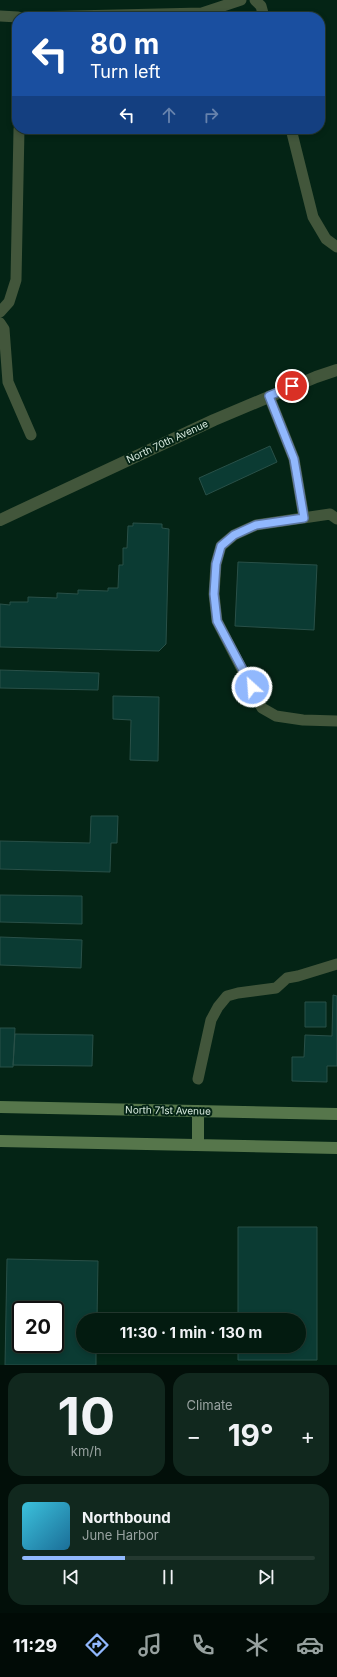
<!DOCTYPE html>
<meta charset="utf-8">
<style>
body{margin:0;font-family:Inter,sans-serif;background:#11281e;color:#f1f3f6;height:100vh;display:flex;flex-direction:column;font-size:15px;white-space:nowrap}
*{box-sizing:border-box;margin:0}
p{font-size:13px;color:#97a19f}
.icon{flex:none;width:22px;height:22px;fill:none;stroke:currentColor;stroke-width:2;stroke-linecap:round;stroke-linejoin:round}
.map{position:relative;height:1365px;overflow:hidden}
.details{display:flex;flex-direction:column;gap:8px;padding:8px;background:#020f09;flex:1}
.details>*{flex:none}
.hud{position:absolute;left:12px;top:12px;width:313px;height:122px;border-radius:16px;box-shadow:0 2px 6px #0003,0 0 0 1px #243930;background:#1a4fa0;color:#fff;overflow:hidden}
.speed{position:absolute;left:12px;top:1301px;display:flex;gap:8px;font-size:20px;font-weight:700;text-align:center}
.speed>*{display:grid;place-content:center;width:52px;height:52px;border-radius:50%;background:#031b10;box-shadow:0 2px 6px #0003,0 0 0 1px #243930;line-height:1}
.speed .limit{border:2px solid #111;border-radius:6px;background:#fff;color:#111}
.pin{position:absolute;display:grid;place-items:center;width:34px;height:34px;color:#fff;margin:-17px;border:2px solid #fff;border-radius:50%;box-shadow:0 1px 4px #0007}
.me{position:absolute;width:44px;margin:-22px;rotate:334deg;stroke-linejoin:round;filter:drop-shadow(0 0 3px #0008)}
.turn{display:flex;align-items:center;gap:14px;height:84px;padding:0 12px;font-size:18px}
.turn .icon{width:52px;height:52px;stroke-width:2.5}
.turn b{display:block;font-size:28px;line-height:34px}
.lanes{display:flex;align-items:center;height:38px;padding:0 12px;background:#0003;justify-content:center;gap:20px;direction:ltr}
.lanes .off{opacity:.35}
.big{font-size:30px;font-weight:700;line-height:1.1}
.details .tile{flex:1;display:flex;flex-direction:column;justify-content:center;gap:6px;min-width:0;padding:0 14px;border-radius:16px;background:#11281e}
.details .dial{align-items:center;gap:0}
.dial b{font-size:52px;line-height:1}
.song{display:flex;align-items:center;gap:12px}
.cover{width:48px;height:48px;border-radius:6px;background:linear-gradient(135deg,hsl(190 70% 55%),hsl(200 70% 35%))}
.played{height:4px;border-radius:2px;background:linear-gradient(90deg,#91b8fd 35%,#243930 35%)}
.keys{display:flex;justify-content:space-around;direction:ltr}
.heat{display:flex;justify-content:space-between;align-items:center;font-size:22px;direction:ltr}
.details .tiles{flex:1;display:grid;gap:8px;grid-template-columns:1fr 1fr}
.tile:last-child{grid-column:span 2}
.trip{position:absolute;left:76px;top:1313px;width:230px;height:40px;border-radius:20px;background:#031b10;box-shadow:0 2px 6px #0003,0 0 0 1px #243930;font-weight:700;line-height:40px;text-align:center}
.menu{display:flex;height:64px;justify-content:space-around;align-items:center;background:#010b06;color:#97a19f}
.menu .icon{width:28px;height:28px}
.menu .selected{color:#91b8fd}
.menu b{font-size:18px;color:#f1f3f6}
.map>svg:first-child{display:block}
.building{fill:#0b3b33;stroke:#295048;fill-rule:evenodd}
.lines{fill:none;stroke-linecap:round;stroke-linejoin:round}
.lane{stroke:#42563b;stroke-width:11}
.street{stroke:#42563b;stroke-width:12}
.secondary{stroke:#56764b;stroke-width:12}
.route-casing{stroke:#5e78a4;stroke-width:10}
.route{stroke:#91b8fd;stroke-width:7}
.labels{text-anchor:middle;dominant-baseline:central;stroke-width:4;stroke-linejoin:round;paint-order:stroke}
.street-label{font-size:10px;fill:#d8eadf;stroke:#042415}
</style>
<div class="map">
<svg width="337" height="1365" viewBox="0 0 337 1365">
<rect width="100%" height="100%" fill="#042415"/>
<!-- building -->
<path class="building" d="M270,446L277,462L206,495L199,478Z
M133,523L162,524V528L169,529L166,644L159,651L0,647V604L10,605V602H28V597L57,598V593L78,594V590L108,591V588H118L119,565H123V548H127L128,526H133Z
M238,562L317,565L314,630L235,626Z
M0,670L99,673L98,690L0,688Z
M113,696L159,697L158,761L130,760L131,720L113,719Z
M91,816H118L117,843H111L110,872L0,869V841L90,843Z
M0,895L82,896V924L0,922Z
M0,937L82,940L81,968L0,965Z
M333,995L337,996V1066H327V1082L292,1081V1057H304L305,1035L332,1036Z
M305,1002H326V1027H305Z
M0,1028H15L13,1067H0Z
M15,1034L93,1035L92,1066L13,1065Z
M238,1227H317V1360H238V1346H299V1320H238Z
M7,1259L98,1261L97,1320H83V1346H96V1365H5ZM21,1310H55V1344H21Z"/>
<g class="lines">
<!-- lane -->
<path class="lane" d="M255,0L261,6L264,17
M0,16L18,17
M31,17L202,13L241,0
M291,129L313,217L326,239L337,247
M0,312L9,302L16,280L19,129
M0,323L4,329L8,382L31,435
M269,396L294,459L304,518
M337,519L330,514L256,525L234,535L221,546L216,564L214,594L217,621L262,708L276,716L303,720L337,721
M198,1079L211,1020L218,1007L227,996L238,993L276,988L287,978L298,976L337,964"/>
<!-- street -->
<path class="street" d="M0,520L214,420L316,377L337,370"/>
<!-- secondary -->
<path class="secondary" d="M0,1107L337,1114
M0,1141L337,1148
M198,1145V1111"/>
</g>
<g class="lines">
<defs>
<path id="route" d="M252,687L217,621L214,594L216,564L221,546L234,535L256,525L304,518L294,459L269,396L292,386"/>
</defs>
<!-- route casing -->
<use href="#route" class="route-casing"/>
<!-- route -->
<use href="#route" class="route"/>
</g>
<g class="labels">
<!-- street labels -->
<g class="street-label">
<text transform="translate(167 441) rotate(-25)">North 70th Avenue</text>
<text transform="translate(168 1110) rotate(1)">North 71st Avenue</text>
</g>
</g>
</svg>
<div class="speed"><div class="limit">20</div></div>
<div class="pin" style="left:292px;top:386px;background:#d93025"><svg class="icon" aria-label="arrive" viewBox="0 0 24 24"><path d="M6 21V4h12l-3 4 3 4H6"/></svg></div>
<svg class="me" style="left:252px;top:687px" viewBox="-20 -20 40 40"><circle r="17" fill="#91b8fd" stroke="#fff" stroke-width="3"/><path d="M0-11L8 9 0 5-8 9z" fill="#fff"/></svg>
<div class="trip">11:30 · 1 min · 130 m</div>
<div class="hud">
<div class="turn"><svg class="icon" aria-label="left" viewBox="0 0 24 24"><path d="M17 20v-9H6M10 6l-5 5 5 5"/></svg><div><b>80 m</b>Turn left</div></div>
<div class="lanes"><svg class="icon" aria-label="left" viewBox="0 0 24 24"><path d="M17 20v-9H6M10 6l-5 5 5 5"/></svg><svg class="icon off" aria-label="ahead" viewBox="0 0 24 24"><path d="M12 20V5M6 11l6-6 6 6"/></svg><svg class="icon off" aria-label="right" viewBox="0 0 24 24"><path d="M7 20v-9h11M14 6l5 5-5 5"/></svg></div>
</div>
</div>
<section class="details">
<div class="tiles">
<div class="tile dial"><b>10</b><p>km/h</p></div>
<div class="tile"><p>Climate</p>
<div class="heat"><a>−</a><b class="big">19°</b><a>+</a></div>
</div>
<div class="tile">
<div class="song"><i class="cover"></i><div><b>Northbound</b><p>June Harbor</p></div></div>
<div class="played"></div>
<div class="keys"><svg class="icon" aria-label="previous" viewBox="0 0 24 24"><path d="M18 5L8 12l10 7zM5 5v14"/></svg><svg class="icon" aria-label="pause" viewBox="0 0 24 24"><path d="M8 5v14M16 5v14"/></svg><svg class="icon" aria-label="next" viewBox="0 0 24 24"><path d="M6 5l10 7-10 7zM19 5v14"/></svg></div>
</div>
</div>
</section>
<nav class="menu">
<b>11:29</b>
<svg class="icon selected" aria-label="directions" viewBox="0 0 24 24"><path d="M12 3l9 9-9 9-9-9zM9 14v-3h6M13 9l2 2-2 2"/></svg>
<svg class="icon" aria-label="music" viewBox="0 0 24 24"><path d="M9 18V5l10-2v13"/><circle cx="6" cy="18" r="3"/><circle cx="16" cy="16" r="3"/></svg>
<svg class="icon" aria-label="phone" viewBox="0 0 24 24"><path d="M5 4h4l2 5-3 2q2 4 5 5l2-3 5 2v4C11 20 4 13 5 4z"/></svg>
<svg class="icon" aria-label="climate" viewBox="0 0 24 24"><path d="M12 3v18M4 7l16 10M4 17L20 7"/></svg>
<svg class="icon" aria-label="car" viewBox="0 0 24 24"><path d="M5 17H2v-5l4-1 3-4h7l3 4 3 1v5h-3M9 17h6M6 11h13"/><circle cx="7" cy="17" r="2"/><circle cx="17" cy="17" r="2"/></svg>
</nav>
